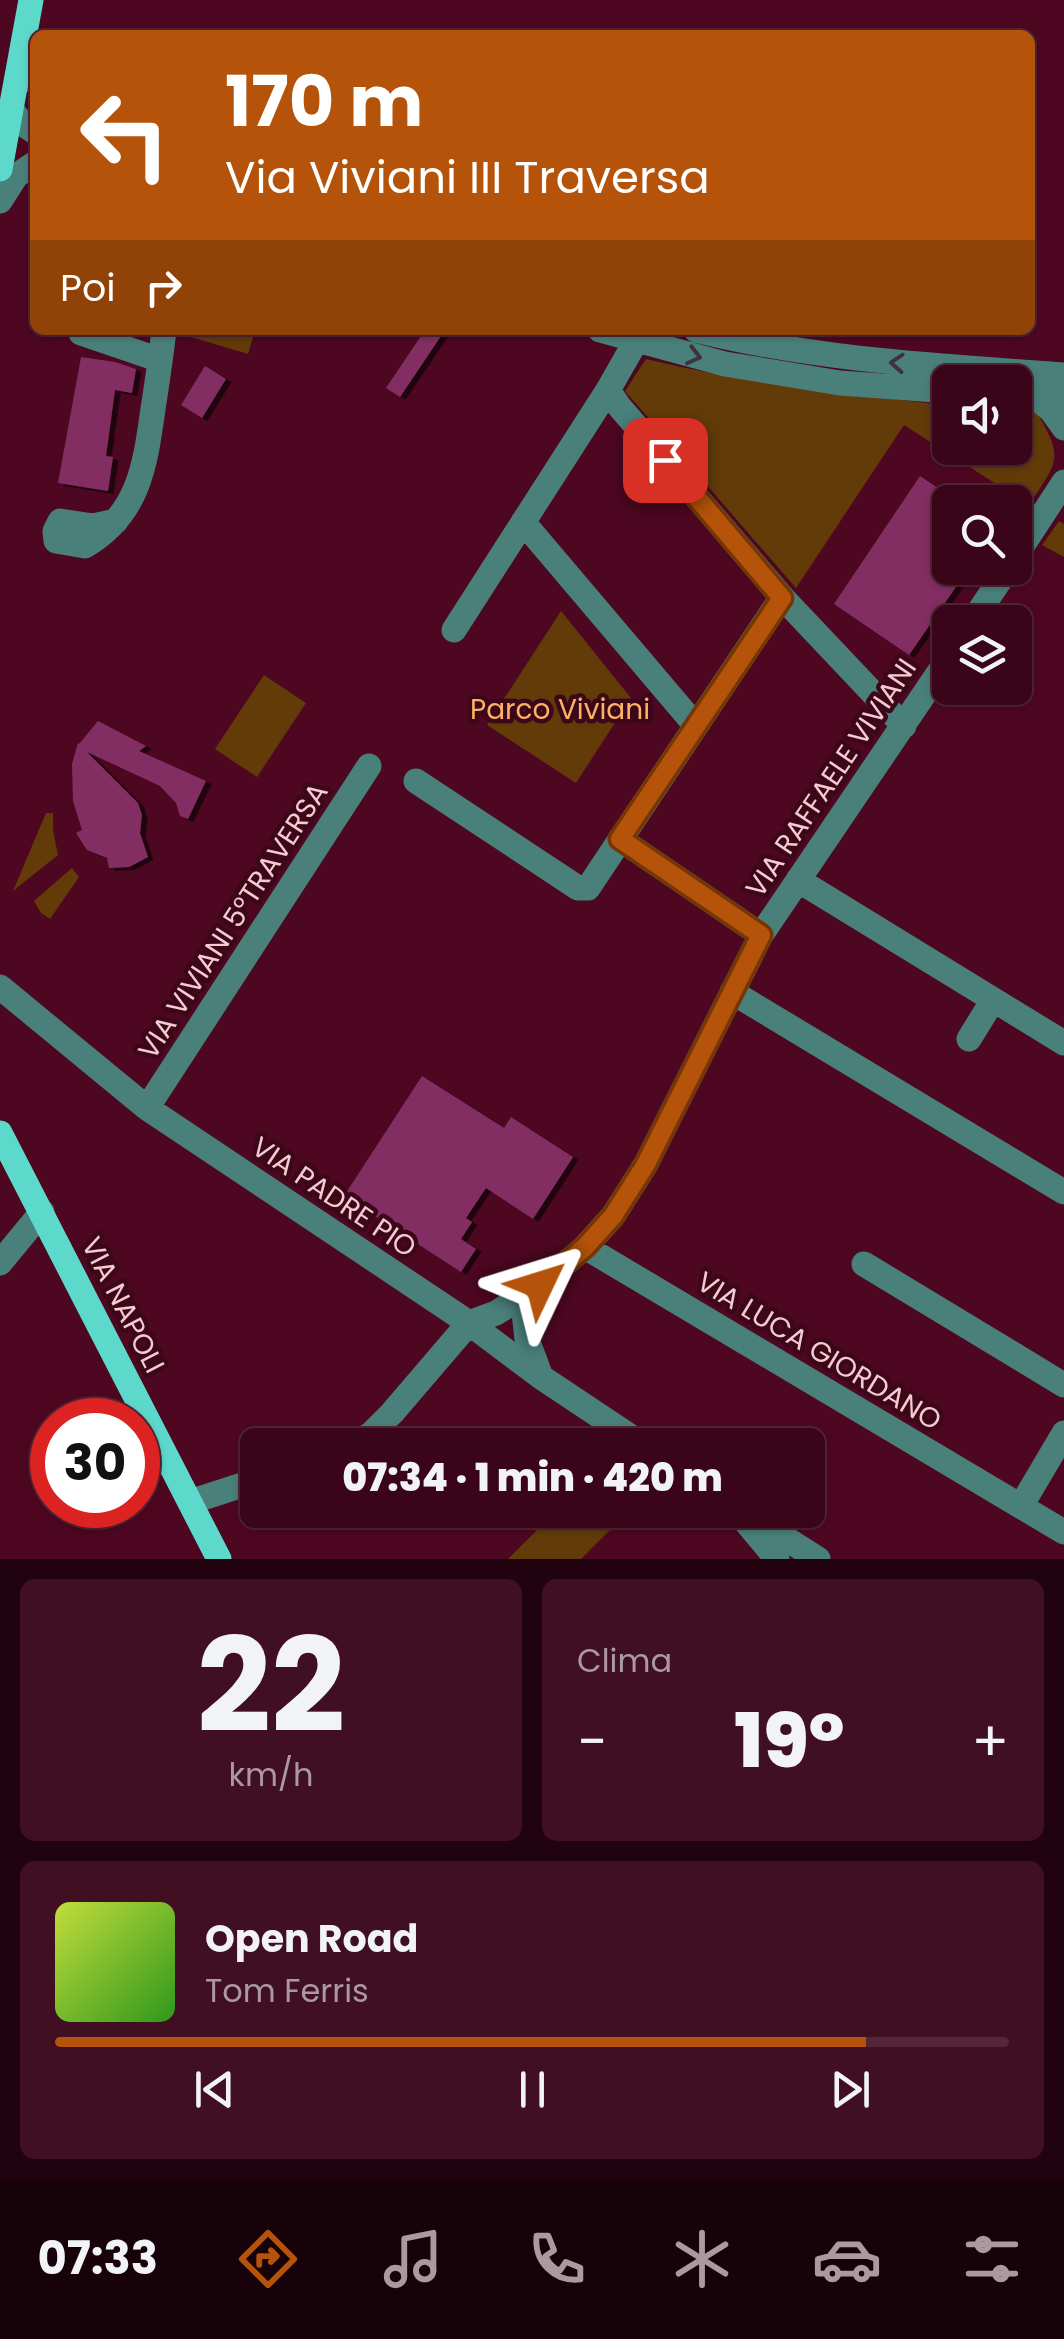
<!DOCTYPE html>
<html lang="it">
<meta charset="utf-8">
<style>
body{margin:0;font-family:Poppins,sans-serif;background:#410f22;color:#f1f3f6;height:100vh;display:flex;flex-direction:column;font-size:38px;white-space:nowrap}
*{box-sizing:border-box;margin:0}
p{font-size:32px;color:#ab99a2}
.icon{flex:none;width:55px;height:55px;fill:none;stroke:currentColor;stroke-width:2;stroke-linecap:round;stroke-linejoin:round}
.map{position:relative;height:1559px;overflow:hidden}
.drawer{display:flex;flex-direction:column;gap:20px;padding:20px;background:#20030e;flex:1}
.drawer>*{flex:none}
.banner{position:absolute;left:30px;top:30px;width:1005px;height:305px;border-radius:15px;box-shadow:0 2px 8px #0004,0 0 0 2px #542638;background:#b45309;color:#fff;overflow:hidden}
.fabs{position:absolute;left:932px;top:365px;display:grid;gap:20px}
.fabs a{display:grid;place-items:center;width:100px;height:100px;border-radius:15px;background:#3a0519;box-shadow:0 2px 8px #0004,0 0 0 2px #542638;font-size:50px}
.speed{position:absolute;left:30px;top:1398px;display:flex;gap:20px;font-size:50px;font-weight:700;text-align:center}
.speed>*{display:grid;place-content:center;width:130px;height:130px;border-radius:50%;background:#3a0519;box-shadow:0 2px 8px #0004,0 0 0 2px #542638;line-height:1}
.speed .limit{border:15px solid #d22;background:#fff;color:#111}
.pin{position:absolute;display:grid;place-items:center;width:85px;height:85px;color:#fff;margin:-42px;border-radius:20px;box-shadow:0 5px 15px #0006}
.me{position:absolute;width:110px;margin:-55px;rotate:49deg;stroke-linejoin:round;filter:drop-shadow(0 0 8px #0008)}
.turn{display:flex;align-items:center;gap:35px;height:210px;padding:0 30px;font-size:45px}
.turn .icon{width:130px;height:130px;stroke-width:2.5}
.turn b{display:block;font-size:70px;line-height:85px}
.then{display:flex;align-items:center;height:95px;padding:0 30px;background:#0003;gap:20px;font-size:38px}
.big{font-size:75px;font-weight:800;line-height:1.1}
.drawer .tile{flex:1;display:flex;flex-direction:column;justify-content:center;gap:15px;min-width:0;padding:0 35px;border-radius:15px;background:#410f22}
.drawer .dial{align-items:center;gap:0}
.dial b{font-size:130px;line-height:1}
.song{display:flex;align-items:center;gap:30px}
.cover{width:120px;height:120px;border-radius:15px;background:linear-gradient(135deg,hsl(70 70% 55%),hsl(110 70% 35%))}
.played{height:10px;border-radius:5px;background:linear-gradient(90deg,#b45309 85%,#542638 85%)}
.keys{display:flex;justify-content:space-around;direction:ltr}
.heat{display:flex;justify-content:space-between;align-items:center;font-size:55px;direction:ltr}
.drawer .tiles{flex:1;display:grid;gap:20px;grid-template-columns:1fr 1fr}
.tile:last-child{grid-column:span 2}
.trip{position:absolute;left:240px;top:1428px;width:585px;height:100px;border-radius:15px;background:#3a0519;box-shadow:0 2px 8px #0004,0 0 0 2px #542638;font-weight:800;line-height:100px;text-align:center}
.menu{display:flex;height:160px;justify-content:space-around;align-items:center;background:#17020a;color:#ab99a2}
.menu .icon{width:70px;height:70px}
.menu .current{color:#b45309}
.menu b{font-size:45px;color:#f1f3f6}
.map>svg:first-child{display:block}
.green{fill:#623b09}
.building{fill:#832e62;filter:url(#shadow)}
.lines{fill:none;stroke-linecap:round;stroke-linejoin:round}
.minor{stroke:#4a807a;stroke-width:25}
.major{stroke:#5dd9cc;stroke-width:25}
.oneway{stroke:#41313b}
.route-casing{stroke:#753606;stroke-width:25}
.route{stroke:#b45309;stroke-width:18}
.labels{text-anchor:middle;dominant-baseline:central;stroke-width:9;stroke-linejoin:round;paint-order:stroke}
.park-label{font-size:28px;fill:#fcb263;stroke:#3c0719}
.street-label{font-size:28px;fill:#f6cad2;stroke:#3c0719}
</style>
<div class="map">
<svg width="1064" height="1559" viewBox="0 0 1064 1559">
<defs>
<filter id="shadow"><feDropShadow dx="5.5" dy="3" stdDeviation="0" flood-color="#0009"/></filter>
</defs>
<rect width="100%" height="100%" fill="#4e0721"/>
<!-- green -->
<path class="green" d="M182,330H255L248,354L181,334Z
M646,359C746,383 848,395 950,405V448H1015V411L1037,413C1064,458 1058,461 1029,505L904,425L796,588L625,391Z
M1059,521L1064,524V557L1042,545Z
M561,611L631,698L576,783L487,725Z
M264,675L306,703L257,777L215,749Z
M46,813H53V830L58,855L13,891Z
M72,868L79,877L50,919L41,913L34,901Z
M557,1510H630L581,1559H508Z"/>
<!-- building -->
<path class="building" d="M425,330H445L400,397L386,388Z
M81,357L115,362L136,369L132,393L115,390L106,456L113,457L108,491L58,483Z
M205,366L226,379L202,418L181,405Z
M920,476L950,496V568H969L909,655L834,604Z
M98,721L146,746L139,751L206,781L188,819L180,816L176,803L160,786L87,752L138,803L142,815L140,833L148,857L129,867L109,868L107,858L87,850L76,833L82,830L73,801L72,764L78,743L79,744Z
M422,1076L504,1128L511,1117L573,1157L533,1219L486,1188L466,1218L472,1222L461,1239L476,1249L461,1272L344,1196Z"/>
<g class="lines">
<!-- minor -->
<path class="minor" d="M22,51L35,82
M11,109L23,124L35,132
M0,201L16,176L35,163
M600,330L725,364L840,383L950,391
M696,330C817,360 940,366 1064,375
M81,333L160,360
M636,341L608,390L618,405L782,597L904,726
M1015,395L1064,399
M1034,396L1051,410L1064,428
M116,521L93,526L60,521L55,531L56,541L85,546C139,514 145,466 153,409C157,383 161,356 164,330
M1015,557L1064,482
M972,622L1008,568
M454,630L608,390
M696,726L782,597
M416,781L578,888H588L696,726L523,522
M620,839L761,935
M798,880L1064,1043
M0,987L147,1108L469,1323L541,1377L643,1445
M732,992L1064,1192
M969,1039L993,1000
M147,1108L369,766
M585,1247L1064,1532
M0,1263L42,1212
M864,1264L1064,1385
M538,1289L524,1312L527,1339L541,1377
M353,1445L371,1434L392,1413L469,1323L496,1313L540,1285L585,1247L613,1216L646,1164L761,935L950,656
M190,1502L258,1480
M1021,1506L1064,1433
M741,1510L818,1559
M746,1522L777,1559"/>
<!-- major -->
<path class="major" d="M0,169L31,0
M0,1133L219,1559"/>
</g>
<!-- one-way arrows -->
<defs><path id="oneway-chevron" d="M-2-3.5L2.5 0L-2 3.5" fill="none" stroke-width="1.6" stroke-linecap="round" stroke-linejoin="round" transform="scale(2.5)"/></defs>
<g class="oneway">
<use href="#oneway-chevron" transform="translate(694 356) rotate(14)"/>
<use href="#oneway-chevron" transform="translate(897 363) rotate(-176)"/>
</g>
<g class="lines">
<defs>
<path id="route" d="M540,1285L585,1247L613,1216L646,1164L761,935L620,839L782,598L665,460"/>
</defs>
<!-- route casing -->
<use href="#route" class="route-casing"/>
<!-- route -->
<use href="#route" class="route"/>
</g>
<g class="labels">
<!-- park labels -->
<g class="park-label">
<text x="560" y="709">Parco Viviani</text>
</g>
<!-- street labels -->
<g class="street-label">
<text transform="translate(831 778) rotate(-56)">VIA RAFFAELE VIVIANI</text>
<text transform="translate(233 921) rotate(-57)">VIA VIVIANI 5°TRAVERSA</text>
<text transform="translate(334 1197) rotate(34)">VIA PADRE PIO</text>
<text transform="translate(123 1305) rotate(63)">VIA NAPOLI</text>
<text transform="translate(819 1351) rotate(31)">VIA LUCA GIORDANO</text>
</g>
</g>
</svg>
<div class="fabs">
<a><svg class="icon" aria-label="sound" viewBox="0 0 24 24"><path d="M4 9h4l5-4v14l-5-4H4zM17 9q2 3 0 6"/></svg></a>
<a><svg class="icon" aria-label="search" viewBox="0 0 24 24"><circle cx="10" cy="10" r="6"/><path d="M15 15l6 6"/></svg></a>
<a><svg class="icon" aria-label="layers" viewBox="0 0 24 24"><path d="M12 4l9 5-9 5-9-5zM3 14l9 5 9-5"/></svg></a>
</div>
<div class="speed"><div class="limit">30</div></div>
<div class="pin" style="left:665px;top:460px;background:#d93025"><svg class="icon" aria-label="arrive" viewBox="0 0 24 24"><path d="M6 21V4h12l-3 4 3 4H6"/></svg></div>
<svg class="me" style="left:540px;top:1285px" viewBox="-20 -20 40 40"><path d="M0-17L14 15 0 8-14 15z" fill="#b45309" stroke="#fff" stroke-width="4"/></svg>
<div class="trip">07:34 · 1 min · 420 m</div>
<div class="banner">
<div class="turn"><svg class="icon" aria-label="left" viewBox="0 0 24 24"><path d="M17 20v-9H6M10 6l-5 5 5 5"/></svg><div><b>170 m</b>Via Viviani III Traversa</div></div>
<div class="then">Poi<svg class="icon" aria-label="right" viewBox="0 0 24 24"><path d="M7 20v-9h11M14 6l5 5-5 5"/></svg></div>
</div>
</div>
<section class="drawer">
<div class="tiles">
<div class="tile dial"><b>22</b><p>km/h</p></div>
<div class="tile"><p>Clima</p>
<div class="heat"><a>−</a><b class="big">19°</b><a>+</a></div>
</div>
<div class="tile">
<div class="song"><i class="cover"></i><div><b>Open Road</b><p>Tom Ferris</p></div></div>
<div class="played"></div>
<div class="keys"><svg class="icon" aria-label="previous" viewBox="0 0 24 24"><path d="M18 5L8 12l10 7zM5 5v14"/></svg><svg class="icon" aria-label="pause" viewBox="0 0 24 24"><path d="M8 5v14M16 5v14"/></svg><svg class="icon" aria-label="next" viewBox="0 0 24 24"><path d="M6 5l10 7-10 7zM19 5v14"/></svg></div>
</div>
</div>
</section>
<nav class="menu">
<b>07:33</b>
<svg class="icon current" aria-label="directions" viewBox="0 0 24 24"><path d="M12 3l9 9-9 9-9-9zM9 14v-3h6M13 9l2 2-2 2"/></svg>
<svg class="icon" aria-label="music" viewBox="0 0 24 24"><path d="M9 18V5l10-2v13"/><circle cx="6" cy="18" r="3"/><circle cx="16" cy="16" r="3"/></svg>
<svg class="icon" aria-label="phone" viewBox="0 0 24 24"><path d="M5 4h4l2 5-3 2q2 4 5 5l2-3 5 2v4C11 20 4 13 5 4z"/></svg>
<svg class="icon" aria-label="climate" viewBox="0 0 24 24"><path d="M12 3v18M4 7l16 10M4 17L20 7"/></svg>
<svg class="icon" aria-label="car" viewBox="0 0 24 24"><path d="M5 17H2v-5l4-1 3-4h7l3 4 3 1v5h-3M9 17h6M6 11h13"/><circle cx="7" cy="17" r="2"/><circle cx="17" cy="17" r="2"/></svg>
<svg class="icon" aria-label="filters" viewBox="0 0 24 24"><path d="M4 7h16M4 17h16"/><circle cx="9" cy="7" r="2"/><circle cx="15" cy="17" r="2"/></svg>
</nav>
